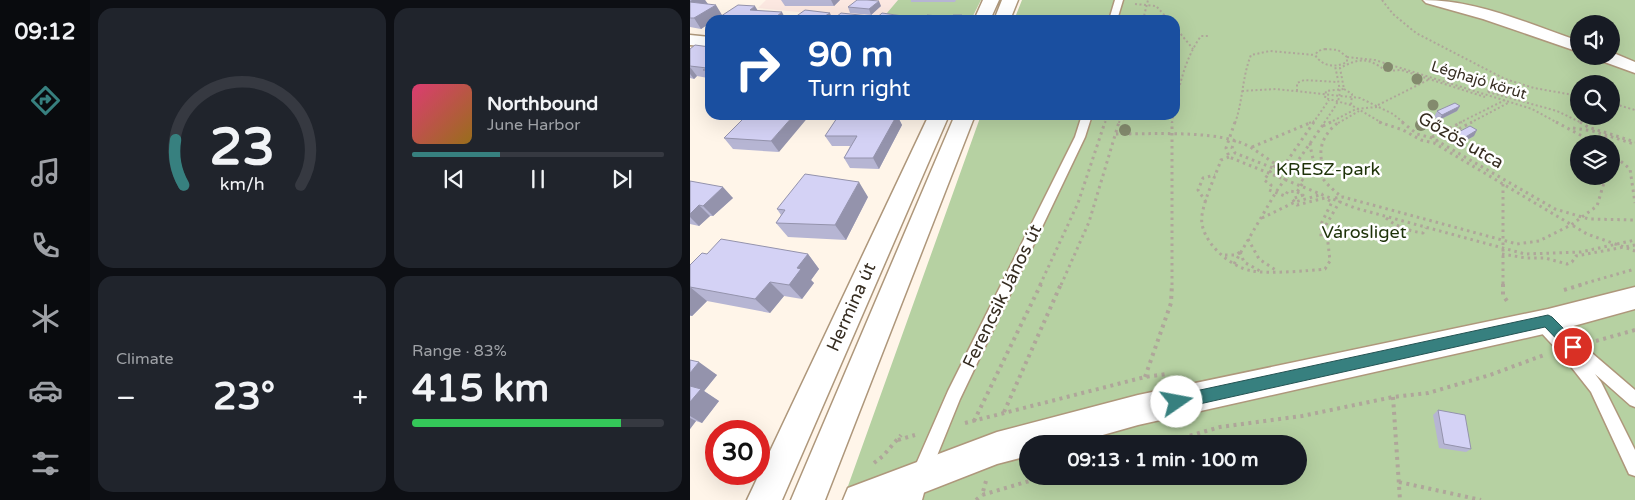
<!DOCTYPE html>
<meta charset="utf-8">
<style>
body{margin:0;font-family:"Varela Round",sans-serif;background:#20242c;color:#f1f3f6;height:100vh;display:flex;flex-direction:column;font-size:19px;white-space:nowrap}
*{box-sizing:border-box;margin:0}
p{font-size:16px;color:#9ea1a6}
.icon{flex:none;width:28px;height:28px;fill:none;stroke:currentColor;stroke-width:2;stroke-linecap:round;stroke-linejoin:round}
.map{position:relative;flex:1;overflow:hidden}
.side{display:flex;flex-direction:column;gap:8px;padding:8px;background:#0d0f14;width:600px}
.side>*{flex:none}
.top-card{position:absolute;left:15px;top:15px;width:475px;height:105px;border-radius:15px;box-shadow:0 5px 20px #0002;background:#1a4fa0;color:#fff;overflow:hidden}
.fabs{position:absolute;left:880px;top:15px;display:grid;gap:10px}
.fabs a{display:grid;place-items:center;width:50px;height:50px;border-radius:50%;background:#171b24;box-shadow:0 5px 20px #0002;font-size:25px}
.speed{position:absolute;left:15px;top:420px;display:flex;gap:10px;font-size:25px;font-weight:700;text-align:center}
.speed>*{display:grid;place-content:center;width:65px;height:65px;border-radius:50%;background:#171b24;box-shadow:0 5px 20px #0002;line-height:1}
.speed .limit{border:8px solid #d22;background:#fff;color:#111}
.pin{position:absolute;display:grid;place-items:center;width:42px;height:42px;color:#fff;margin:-21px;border:2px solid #fff;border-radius:50%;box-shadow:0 1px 5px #0007}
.me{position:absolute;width:55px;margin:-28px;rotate:78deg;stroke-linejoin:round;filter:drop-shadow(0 0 4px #0008)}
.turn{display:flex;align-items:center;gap:18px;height:105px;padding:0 20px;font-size:22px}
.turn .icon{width:65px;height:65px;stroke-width:2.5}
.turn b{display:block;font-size:35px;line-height:42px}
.big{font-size:38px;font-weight:800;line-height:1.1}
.side .widget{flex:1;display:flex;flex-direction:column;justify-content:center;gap:8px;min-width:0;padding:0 18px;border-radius:15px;background:#20242c}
.side .dial{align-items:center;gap:0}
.dial svg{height:130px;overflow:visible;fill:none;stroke:#363941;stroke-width:7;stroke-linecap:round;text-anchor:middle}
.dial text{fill:#f1f3f6;stroke:none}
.song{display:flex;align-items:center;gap:15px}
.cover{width:60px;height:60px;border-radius:8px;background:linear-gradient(135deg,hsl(340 70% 55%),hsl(40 70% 35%))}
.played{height:5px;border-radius:2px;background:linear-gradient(90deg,#37807f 35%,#363941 35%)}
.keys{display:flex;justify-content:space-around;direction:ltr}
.heat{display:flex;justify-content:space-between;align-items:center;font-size:28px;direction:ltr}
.charge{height:8px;border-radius:4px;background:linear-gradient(90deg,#34c759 83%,#363941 0)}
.side .tiles{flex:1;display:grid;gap:8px;grid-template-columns:repeat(2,1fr)}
.trip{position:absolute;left:329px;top:435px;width:288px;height:50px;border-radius:25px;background:#171b24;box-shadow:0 5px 20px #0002;font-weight:800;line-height:50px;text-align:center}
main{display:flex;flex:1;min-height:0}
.tabs{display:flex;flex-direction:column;width:90px;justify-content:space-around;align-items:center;background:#090b0e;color:#9ea1a6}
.tabs .icon{width:35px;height:35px}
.tabs .active{color:#37807f}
.tabs b{font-size:22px;color:#f1f3f6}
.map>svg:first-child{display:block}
.education{fill:#fce8e1}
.green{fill:#b6d1a2;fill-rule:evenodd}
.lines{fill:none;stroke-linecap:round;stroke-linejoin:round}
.lane-casing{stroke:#ae977b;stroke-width:3}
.street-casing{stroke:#ae977b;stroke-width:3}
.path-far2{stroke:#afa69a;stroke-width:2;stroke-dasharray:2 2.5;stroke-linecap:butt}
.path-far1{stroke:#afa69a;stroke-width:3;stroke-dasharray:2.5 4;stroke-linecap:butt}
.path{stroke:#afa69a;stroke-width:4;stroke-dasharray:3 4.5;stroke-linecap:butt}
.lane{fill:#fff;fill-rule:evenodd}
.street{fill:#fff;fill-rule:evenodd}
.tree{fill:#838a6d}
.wall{fill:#b6b5d3}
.shaded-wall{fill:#9493ac}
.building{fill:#d4d2f5;stroke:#9493ac}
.route{fill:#37807f;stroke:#245353}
.labels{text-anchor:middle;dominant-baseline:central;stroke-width:5;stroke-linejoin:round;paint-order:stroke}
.far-street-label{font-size:15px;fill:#352c20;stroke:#fff}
.street-label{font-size:18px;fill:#352c20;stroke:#fff}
.park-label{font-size:18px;fill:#1d3208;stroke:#fff}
</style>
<main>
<nav class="tabs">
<b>09:12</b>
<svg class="icon active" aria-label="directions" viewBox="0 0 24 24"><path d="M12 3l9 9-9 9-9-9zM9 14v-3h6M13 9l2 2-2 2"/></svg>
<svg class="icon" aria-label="music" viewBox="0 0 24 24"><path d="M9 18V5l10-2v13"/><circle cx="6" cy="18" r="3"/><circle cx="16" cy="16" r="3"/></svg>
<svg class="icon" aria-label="phone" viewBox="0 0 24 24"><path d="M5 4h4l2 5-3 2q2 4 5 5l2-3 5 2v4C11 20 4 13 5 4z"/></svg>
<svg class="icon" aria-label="climate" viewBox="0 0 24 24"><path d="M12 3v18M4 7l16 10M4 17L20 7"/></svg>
<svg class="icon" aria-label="car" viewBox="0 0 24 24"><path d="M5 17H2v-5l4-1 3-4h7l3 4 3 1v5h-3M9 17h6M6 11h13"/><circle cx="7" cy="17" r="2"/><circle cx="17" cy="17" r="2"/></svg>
<svg class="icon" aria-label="filters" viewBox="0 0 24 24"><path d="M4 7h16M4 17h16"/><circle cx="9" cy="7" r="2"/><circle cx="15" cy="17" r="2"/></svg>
</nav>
<section class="side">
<div class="tiles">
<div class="widget dial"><svg viewBox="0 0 100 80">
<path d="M14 69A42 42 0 1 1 86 69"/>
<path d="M14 69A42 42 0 0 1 9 41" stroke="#37807f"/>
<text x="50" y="56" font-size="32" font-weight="700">23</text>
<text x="50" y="72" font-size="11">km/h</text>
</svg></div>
<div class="widget">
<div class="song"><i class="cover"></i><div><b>Northbound</b><p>June Harbor</p></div></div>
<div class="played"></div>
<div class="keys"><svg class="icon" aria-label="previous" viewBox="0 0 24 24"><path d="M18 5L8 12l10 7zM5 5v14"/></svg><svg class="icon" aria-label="pause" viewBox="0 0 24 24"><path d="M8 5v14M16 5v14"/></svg><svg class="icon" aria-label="next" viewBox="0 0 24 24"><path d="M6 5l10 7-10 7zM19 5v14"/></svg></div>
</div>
<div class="widget"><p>Climate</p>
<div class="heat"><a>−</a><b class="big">23°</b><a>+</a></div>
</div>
<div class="widget"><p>Range · 83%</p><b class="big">415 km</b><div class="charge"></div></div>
</div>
</section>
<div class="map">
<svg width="945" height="500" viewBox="0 0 945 500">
<rect width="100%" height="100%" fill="#fff5e9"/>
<!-- education -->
<path class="education" d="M76,0H208L191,20L68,8Z"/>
<!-- green -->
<path class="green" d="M208,0H291L281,20H191Z
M332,0H945V500H153L291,115H485V20H324ZM889,24H921V56H889ZM889,84H921V116H889ZM889,144H921V176H889ZM338,444H608V476H338Z"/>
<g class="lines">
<defs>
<path id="lane" d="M425,0H433L427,20H419Z
M392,115H402L395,137L270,399L238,478L232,500H214L220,478L258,391L385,137Z
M850,316L855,318L872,335L877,334L882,336L945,390V407L940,405L905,374L911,382L945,450V476L939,474L901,392L871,354L845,326L843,322L845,318Z"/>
<path id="street" d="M293,0H309L300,20H284Z
M312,0H328L320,20H304Z
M733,0C787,0 839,24 889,41V52L793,19L736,3Z
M0,35L20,37V47L0,45Z
M921,52L945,62V73L909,60L907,56H921Z
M239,115H259L92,500H57Z
M265,115H285L135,500H101Z
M945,287V309L858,333L448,425L381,444H338V456L307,464L215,500H153L158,488L307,432L448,395L858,309Z"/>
</defs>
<!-- lane casing -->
<use href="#lane" class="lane-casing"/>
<!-- street casing -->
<use href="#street" class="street-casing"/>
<!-- path-far2 -->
<path class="path-far2" d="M692,0L703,14L726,33L815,79L844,88L889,96
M445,4L466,6L479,20
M453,20L458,0
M485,27L503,49
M635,49L648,50L657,57V62C645,68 633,67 625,55L628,51Z
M657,57L685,60L842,109L868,123
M654,89L662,94L661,105
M552,91L586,89L670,98L703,114L714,123
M607,91V83L614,80L647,82
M798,92L867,111L892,123
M798,92L805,78
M921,103L945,110
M688,105L740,79
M485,107C490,82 496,57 511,36H519
M415,123L417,115
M429,123L431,115
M482,123L483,115
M545,123C553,101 552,77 561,55L580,51L625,55
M619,123L624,121
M623,123L639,100
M634,123C653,95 652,99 645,66
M639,123L666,109L687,107
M648,123L669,111
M692,123L661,105L635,98L636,91L654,89L650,68C669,58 678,57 696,71L711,70L795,97
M769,123L815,100
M780,123L818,103"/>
<!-- path-far1 -->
<path class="path-far1" d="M545,122L536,148L539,157L665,208L835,254L891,252L945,240
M689,122L713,130L731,140L744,143L897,234L945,251
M712,122L727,134L742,138L865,209L899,219L945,220
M866,122L907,144
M890,122L898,127L945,142
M633,126L641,122
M883,128L903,131L944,144
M426,134C460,134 515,131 546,141C561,145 572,156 586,164
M742,137L772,122
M545,140L542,148L545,153L583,168
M746,141L782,122
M620,143C623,168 632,182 652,197
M912,144L917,135
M562,147L622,122
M921,153L940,169L945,203
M539,157L531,160C525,177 515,197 512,215C508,239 539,267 562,271C578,274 618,271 635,269L640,261L636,225L650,201
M586,164L608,172V177L614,181L607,192L598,191L595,196L579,190L581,185L574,180Z
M593,167L624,122
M608,172L633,166C627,148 634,133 649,122
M813,184V285
M607,192L613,195L602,199L607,205L635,198L642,202L631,224V237
M645,198L653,197L827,244L849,241L881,225L907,206L916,176
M516,202L508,190L513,178L525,175
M572,218L605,202L633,194
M696,218C707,227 719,231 733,233L736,228
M558,239L569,259L587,271
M550,252L554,262L570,271
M812,254L836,258H855L877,264L882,262L886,256L945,245
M535,255H546L550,252
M544,264L586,192L635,122
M350,285L388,203L415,122
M371,285L399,222L429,122
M482,285V122
M889,285L945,269"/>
<!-- path -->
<path class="path" d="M813,284V295L819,304
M874,290L894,284
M906,341L945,330
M455,377L481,303L482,284
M703,397L710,500
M314,412L371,284
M284,421L351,284
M275,423L455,377L477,374
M208,440L225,435
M471,444L530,427L612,416L703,397L738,393L800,375L854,355
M184,463L193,456L211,435
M296,481L292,495L356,476
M709,482L791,500
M286,500L292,495"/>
<!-- lane -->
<use href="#lane" class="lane"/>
<!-- street -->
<use href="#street" class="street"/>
</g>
<!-- trees -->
<g class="tree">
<circle cx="698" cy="67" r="5"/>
<circle cx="727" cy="79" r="5.5"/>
<circle cx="743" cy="105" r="5.5"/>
<circle cx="731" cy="125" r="6"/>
<circle cx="435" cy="130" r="6"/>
</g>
<!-- wall -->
<path class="wall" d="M0,0H15L17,4L32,15L11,29L0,27Z
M91,0H150L144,6H95Z
M221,0H266L265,2H221Z
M191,6L181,15L160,13L158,7Z
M20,47V80L18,78L7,76L4,79L0,78V49Z
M770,106L767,111L749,120L744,117L747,111Z
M149,115H207L212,125L189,169L160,168L154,158L160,146H142L135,136Z
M70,118L89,152L43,149L34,138Z
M761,136H784L766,146L759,141Z
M0,181L43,198L23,216H20L9,226L0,224Z
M178,197L156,240L98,237L86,223L91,215L87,209Z
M17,254H118L129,269L121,280L124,283L112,299L94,296L80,313L17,301L2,316H0V265Z
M0,360L27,375L14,391L29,401L12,423L6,421L0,429Z
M748,410L781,449L776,452L749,448L743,415Z"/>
<!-- shaded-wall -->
<path class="shaded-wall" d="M2,0H15L18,4L0,3V1Z
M141,0H150L144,6Z
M189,1L191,6L181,15L179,9Z
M26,5L32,15L24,20H20V23L11,29L4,18Z
M65,6L71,16L60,10Z
M92,12L96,20H82Z
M140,13L143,20L135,16Z
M179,16L180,20H174Z
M0,67L7,76L4,79L0,74Z
M770,106L767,111L749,120L752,115Z
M104,115H120L89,152L81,141Z
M207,115L212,125L189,169L183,158Z
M787,130L784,136L766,146L769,141Z
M169,182L178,197L156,240L145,225Z
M33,187L43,198L23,216L13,206Z
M9,205L20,216L9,226L0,217V214Z
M118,254L129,269L121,280L124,283L112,299L99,285L107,268Z
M80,282L94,296L80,313L65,299Z
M0,287L17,301L2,316L0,315Z
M9,362L27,375L14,391L29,401L12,423L0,416V373Z
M0,418L6,421L0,429Z"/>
<!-- building -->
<path class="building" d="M167,0H177L189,1L179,9L158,7Z
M0,2L26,5L4,18H0Z
M48,5L65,6L60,10L92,12L82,20H25Z
M115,10L140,13L135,16L146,17L151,13L179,16L174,20H101Z
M192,13L233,19L237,15L248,16L245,20H184Z
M263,15H272L270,19H261Z
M5,45L20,47V71L13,70L17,68L0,66V49Z
M765,103L770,106L752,115L747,111Z
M72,115H104L81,141L34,138L55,117L70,118Z
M149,115H207L183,158H154L167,136H135Z
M780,126L787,130L769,141L761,136Z
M115,174L169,182L145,225L86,223L95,210L87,209Z
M0,181L33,187L13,206L9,205L0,214Z
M31,239L118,254L107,268L111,269L99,285L80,282L65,299L0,287V265L12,253L17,254Z
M0,360L9,362L0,373Z
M0,386L11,389L0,402Z
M748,410L775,415L781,449L754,444Z"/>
<!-- route -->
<path class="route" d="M858,315L862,317L888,343L890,347L888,351L883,353L878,351L855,327L487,409L482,407L480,402L482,397L487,395Z"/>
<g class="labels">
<!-- far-street labels -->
<g class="far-street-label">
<text transform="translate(789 80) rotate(17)">Léghajó körút</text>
</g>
<!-- street labels -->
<g class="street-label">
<text transform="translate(771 140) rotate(30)">Gőzös utca</text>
<text transform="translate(312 296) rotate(-64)">Ferencsik János út</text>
<text transform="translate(161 307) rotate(-66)">Hermina út</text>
</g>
<!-- park labels -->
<g class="park-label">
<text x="638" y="169">KRESZ-park</text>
<text x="674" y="232">Városliget</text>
</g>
</g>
</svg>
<div class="fabs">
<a><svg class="icon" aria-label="sound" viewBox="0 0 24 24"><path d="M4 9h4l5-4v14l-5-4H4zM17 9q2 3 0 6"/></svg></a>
<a><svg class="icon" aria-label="search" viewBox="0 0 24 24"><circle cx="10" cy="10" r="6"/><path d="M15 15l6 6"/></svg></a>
<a><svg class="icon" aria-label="layers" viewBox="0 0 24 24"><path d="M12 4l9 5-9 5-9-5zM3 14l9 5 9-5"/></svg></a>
</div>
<div class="speed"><div class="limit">30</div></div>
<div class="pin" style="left:883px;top:347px;background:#d93025"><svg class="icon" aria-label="arrive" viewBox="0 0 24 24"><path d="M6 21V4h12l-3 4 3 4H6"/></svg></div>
<svg class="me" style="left:487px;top:402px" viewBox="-20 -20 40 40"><circle r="19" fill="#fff"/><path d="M0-13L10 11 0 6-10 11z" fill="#37807f"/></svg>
<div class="trip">09:13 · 1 min · 100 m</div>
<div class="top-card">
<div class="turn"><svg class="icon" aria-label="right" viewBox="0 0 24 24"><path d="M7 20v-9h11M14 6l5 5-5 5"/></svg><div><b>90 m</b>Turn right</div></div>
</div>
</div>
</main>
